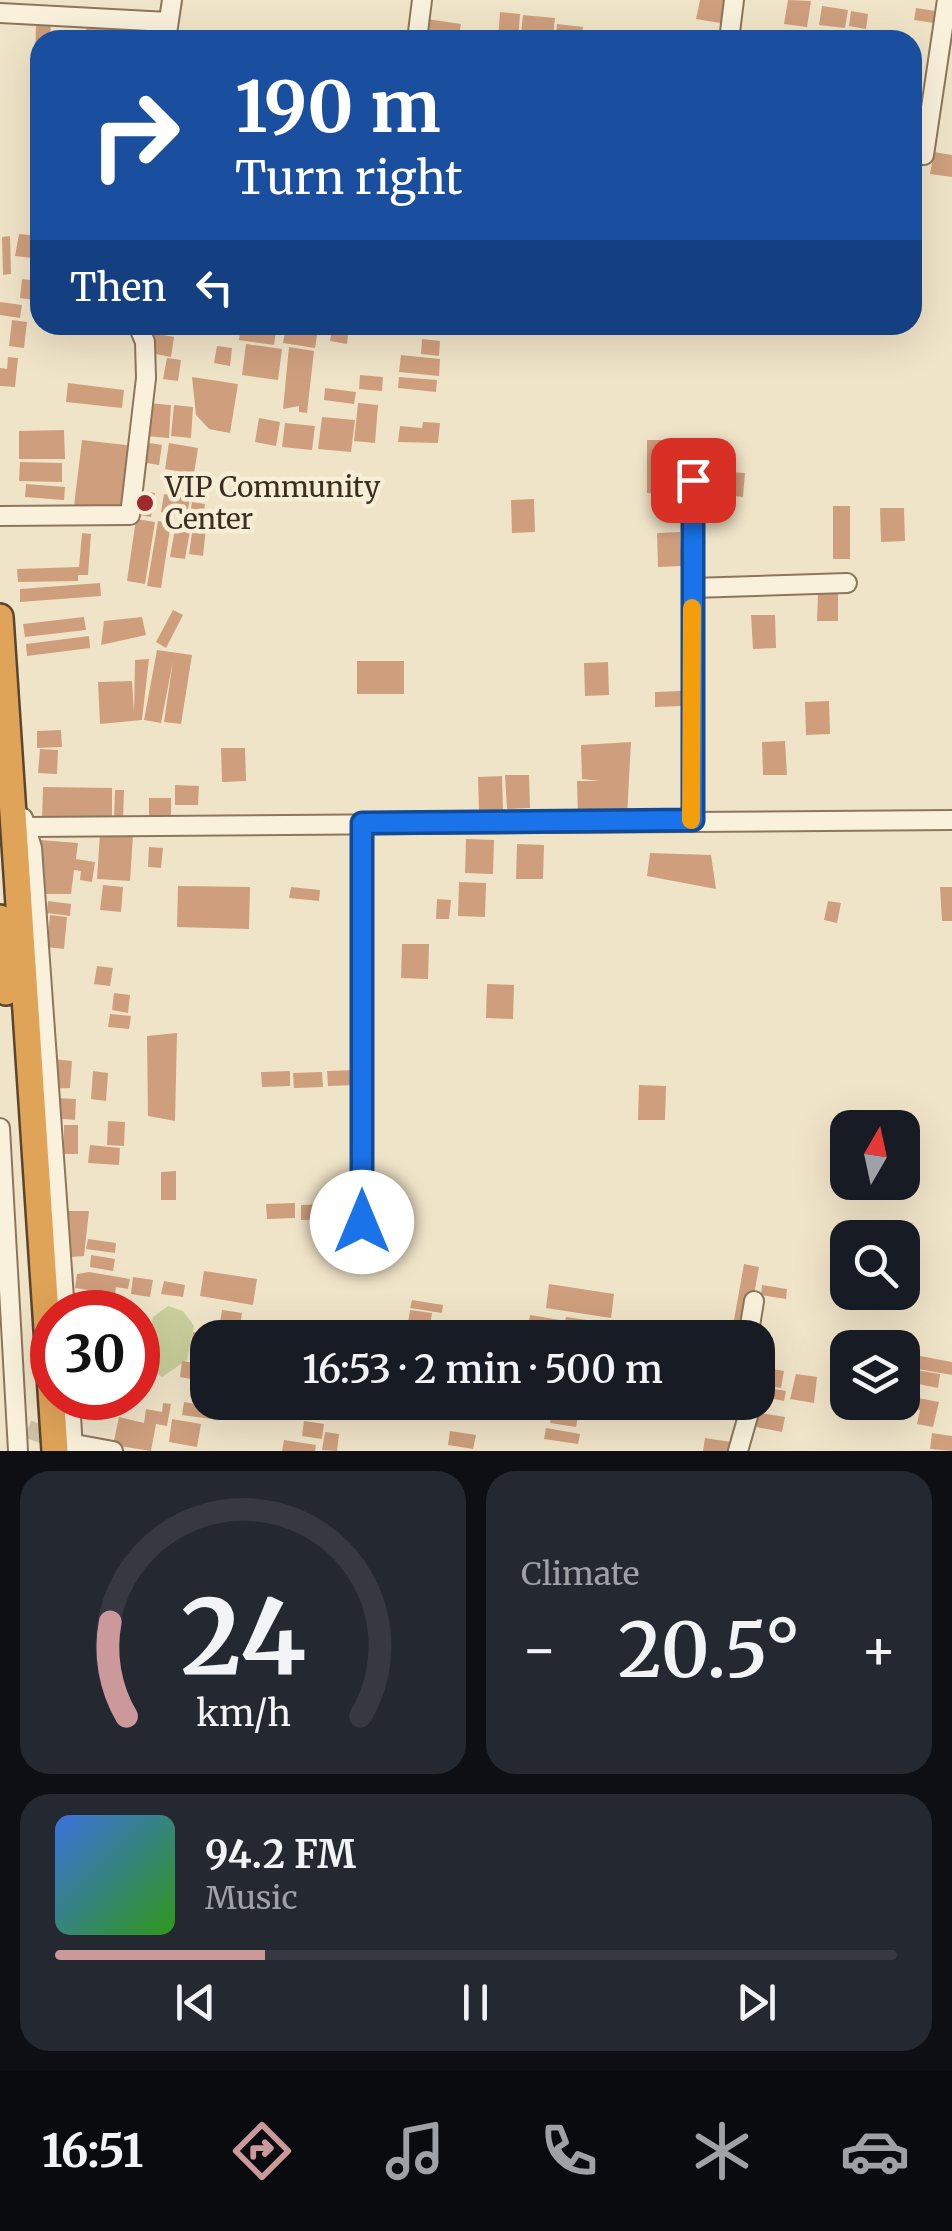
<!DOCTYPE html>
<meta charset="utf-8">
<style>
body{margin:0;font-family:Merriweather,serif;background:#242831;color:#f1f3f6;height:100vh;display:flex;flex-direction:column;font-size:38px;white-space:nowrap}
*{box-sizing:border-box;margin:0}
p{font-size:32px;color:#9ea1a6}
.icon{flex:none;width:55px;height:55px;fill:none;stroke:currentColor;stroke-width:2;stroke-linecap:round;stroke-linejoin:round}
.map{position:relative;height:1451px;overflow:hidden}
.side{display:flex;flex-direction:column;gap:20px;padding:20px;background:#0d0f14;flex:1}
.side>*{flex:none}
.guide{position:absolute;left:30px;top:30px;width:892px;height:305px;border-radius:30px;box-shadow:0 10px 40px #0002;background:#1a4fa0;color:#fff;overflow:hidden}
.needle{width:65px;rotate:9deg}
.controls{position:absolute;left:830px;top:1110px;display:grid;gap:20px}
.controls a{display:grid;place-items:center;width:90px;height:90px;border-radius:20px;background:#171b24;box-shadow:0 10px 40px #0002;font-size:50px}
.speed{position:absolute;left:30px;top:1290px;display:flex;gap:20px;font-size:50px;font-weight:700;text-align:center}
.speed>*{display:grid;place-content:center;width:130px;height:130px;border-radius:50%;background:#171b24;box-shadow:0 10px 40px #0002;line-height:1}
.speed .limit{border:15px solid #d22;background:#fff;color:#111}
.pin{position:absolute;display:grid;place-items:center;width:85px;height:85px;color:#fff;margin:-42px;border-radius:20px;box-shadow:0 5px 15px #0006}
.me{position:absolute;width:110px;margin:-55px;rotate:0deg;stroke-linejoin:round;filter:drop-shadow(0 0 8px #0008)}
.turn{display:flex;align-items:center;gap:35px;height:210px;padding:0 40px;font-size:45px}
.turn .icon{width:130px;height:130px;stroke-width:2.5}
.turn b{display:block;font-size:70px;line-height:85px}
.then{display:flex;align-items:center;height:95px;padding:0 40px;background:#0003;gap:20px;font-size:38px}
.big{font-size:75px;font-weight:600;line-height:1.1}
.side .card{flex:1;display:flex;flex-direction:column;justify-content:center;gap:15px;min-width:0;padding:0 35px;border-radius:30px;background:#242831}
.side .dial{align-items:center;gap:0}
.dial svg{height:260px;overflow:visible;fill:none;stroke:#363941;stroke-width:7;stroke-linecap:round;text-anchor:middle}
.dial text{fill:#f1f3f6;stroke:none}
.song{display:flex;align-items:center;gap:30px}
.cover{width:120px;height:120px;border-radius:15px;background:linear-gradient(135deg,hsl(220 70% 55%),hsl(110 70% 35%))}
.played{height:10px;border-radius:5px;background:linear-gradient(90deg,#cc999b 25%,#363941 25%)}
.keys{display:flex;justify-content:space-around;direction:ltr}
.heat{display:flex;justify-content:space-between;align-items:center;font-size:55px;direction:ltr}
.side .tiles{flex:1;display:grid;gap:20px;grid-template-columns:1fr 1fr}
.card:last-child{grid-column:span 2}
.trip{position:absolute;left:190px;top:1320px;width:585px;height:100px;border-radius:30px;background:#171b24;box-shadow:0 10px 40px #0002;font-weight:600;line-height:100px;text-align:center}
.dock{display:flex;height:160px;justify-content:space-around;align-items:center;background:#090b0e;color:#9ea1a6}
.dock .icon{width:70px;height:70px}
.dock .on{color:#cc999b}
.dock b{font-size:45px;color:#f1f3f6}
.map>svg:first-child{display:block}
.green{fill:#c9cf9b}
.building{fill:#cf9f7d}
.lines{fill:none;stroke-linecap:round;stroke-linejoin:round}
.minor-tunnel{stroke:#ccc0a6;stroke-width:18;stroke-dasharray:18 9;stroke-linecap:butt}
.minor-casing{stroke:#8d765c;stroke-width:22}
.highway-casing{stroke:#5b4430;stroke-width:30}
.minor{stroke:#faf1dc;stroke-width:18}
.highway{stroke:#e0a458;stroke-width:25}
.route-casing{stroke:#114b97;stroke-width:25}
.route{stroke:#1a73e8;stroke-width:18}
.slow{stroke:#f59e0b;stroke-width:18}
.poi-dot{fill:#9e2a2b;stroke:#f7eed8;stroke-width:4}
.labels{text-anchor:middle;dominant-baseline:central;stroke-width:9;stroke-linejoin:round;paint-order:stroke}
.poi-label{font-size:28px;fill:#3d2e20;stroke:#f7eed8;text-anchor:start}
</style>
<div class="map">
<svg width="952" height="1451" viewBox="0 0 952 1451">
<rect width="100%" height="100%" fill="#f0e4c8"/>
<!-- green -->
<path class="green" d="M168,1306L183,1311L194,1326L187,1360L162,1377L143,1362L153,1317Z"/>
<!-- building -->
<path class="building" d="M700,0H730L726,24L696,19Z
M788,0L811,1L807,27L784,24Z
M822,6L848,10L845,28L819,25Z
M916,8L936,11L934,23L914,20Z
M851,11L868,14L866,29L849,26Z
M500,12L520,14L518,40H498Z
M523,15L555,18L553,37L521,34Z
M427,19L461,24L458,40L424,35Z
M87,20L118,22L117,40H85Z
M36,22H51L50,40H40V70H35Z
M557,24L583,27L581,40L556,37Z
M934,152L952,155V177L930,174Z
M19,234L40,236V259L15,256Z
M10,236L11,274L3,275L2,237Z
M22,279L40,281V301L20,298Z
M0,302L22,305L20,318L0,315Z
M12,320L27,322L24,348L9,346Z
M147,325H194L193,334Z
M241,325H277L274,345L239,340Z
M286,325L318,329L315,348L283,343Z
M325,325H349L347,344L330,341L331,335L324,334Z
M153,333L174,337L171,357L150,353Z
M422,339L440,341L439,356L421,354Z
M246,344L282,349L278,380L242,375Z
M217,346L232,348L230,366L214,363Z
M289,347L314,351L307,413L299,412V406L283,409Z
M401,355L440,359L439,376L399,372Z
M8,357L18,358L15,387L0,386V368L7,369Z
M167,358L181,360L178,381L163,379Z
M360,375L383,377L382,391L359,389Z
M192,377L238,384L230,433L209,429L196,415Z
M399,377L437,380L436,392L398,388Z
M68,383L124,390L122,408L66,402Z
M325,388L356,392L354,404L324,400Z
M147,403L171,405L169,438L144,436Z
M358,403L378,405L375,443L354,441Z
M174,405L193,407L191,438L171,436Z
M322,417L355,420L351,452L318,449Z
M259,418L280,422L276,446L255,442Z
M423,422L440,423L438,443L398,442L400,426L422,428Z
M285,423L315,426L312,450L282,447Z
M64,430L65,459H19V431Z
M82,440L134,446L127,510L74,506Z
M647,440H664V494L647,493Z
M144,442L162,445L159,465L140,462Z
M169,443L198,448L194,474L165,469Z
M20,462L62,463V482L19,481Z
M711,471L745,473L743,497L709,494Z
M172,477L194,480L191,496L170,493Z
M26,484L65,487L64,500L25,497Z
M138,490L155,493L151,517L134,514Z
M164,494L190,498L187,516L161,512Z
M534,499L535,532L512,533L511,500Z
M192,502L205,504L202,524L189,522Z
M833,506H850V559H833Z
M880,508H904L905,541L881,542Z
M136,519L155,522L145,584L127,581Z
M158,521L171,523L161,588L147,586Z
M176,523L191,525L185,559L170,557Z
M193,526L206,528L203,556L189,554Z
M680,532L682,566L658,567L657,533Z
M82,533L91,534L88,575H78V581L18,582L17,569L79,567Z
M100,583L101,596L20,602V589Z
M818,592H838V621H817Z
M173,610L183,615L166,648L156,642Z
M751,615H775L776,648L753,649Z
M84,617L86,630L25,637L23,624Z
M142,617L146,635L101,645L104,621Z
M89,636L90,648L27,656L26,644Z
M157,650L192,655L181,724L164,722L173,661L161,723L144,720Z
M149,659L142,720L100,724L98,682L132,681L134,712L135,660Z
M357,661H404V694H357Z
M608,662L609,695L585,696L584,663Z
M681,691L682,706L655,707V692Z
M829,701L830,734L806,735L805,702Z
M61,730L62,747L37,748V731Z
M785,741L787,775H763L762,742Z
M631,742L627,816L578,817L577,781H600L582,779L581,745Z
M221,748H245L246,781L222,782Z
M40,749L58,750L57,774L38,773Z
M505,775H529L530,808L507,809Z
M502,776L503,810L479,811L478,777Z
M175,785L199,786L198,805H175Z
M43,787L112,788V821L42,820Z
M115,790H124L123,820H114Z
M149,798H171V820H149Z
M100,833L133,835L130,881L97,879Z
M466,839L494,840L493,874L465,873Z
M40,840L78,843L76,859L95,862L92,882L80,880L81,871L74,870L71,894H39Z
M517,844L544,845L543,879H516Z
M149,847L163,848L161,868L148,867Z
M650,853L711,855L716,889L647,876Z
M459,882L486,883L485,917L458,916Z
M103,885L123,887L121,912L100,910Z
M178,886L250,887L249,929L177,927Z
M291,887L320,890L319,901L289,898Z
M940,887H952V921H942Z
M437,899L451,900L449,919H436Z
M48,901L71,904L70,916L47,913Z
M828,901L841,903L837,923L824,920Z
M50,915L67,917L64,949L47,947Z
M402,944H429L428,979L401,978Z
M97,966L113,968L110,986L94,984Z
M487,984L514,985L513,1019L486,1018Z
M114,993L130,995L128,1013L112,1010Z
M110,1014L131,1016L129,1029L108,1027Z
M177,1033L175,1121L148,1116L147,1036Z
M33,1057L72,1061L70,1088L42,1089Z
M356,1070L357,1085L328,1086L327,1071Z
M93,1071L108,1073L106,1101L91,1099Z
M290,1071V1086L262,1087L261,1072Z
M322,1072L323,1087L294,1088L293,1073Z
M639,1085L666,1086L665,1120H638Z
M57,1098L76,1099L75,1120L56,1118Z
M108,1121L125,1122L124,1146L107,1145Z
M64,1125H78V1154H64Z
M90,1145L120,1148L119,1165L88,1163Z
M176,1171V1200H161V1172Z
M295,1203V1218L267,1219L266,1204Z
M330,1204V1219L301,1220V1205Z
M360,1204L361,1219L332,1220L331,1205Z
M65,1211H89L84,1256L71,1257Z
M88,1239L116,1243L115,1253L86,1249Z
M91,1255L115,1259L113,1271L90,1267Z
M744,1264L759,1267L749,1322L734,1320Z
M204,1271L257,1279L253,1305L200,1296Z
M89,1272L130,1279L128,1289L116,1287L115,1294L75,1288L77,1274Z
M133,1277L153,1280L150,1297L131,1294Z
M164,1281L185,1285L183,1297L161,1294Z
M549,1284L614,1294L611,1318L546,1308Z
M762,1285L787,1289L786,1299L761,1295Z
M83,1291L115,1296L113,1307L82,1302Z
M412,1300L443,1305L442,1313L410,1308Z
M222,1310L242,1313L240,1326L220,1323Z
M410,1310L432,1313L430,1326L408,1323Z
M530,1315L560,1320L557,1338L526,1337Z
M566,1317L594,1321L592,1331L564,1327Z
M604,1325L644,1332L643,1338H602Z
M408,1326L435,1330L434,1338H406Z
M193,1332L217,1335L208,1338V1355L190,1353Z
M920,1356L952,1362V1375L918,1369Z
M182,1361L208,1365V1382L180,1377Z
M767,1368L784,1371L781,1388L763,1385Z
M916,1370L940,1374L938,1388L914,1383Z
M796,1374L817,1377L814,1403L790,1399Z
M758,1386L786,1391L784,1401L758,1396Z
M913,1397L939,1402L933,1427L917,1424L920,1410L910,1408Z
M184,1402L214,1407L212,1419L182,1415Z
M270,1402L297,1405L295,1415L269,1411Z
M409,1402H436L434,1415L407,1411Z
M714,1402L739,1406L737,1416L712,1412Z
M163,1403L171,1404L167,1426L156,1424L151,1451L113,1445L119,1417L144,1423L146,1409L162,1412Z
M553,1406L579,1411L576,1427L550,1423Z
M755,1412L785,1417L782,1432L752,1426Z
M172,1419L201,1424L197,1447L169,1442Z
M304,1421L324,1424L322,1439L302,1436Z
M546,1428L580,1434L578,1444L544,1439Z
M450,1431L476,1435L473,1449L448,1445Z
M325,1432L339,1434L337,1451L322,1450Z
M932,1433L952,1436V1451L930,1449Z
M705,1438L731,1442L729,1451H703Z
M284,1440L316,1445L315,1451H282Z"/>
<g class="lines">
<!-- minor-tunnel -->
<path class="minor-tunnel" d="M28,1429L60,1441"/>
<defs>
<path id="minor" d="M0,13L168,22
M166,40L172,0
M417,40L422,0
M729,40L734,0
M924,155L947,0
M0,516L130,515L146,378L145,342L138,325
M692,588L847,583
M23,818L32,848L65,1312
M693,819V480
M28,827L952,820
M0,1128L18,1451
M362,1222L363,823
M748,1338L754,1301
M70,1398L73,1451
M64,1442L113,1451
M738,1451L752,1402"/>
<path id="highway" d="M0,617L55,1451
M0,918L6,992"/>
</defs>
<!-- minor casing -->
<use href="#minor" class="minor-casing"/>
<!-- highway casing -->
<use href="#highway" class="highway-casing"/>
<!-- minor -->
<use href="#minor" class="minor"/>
<!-- highway -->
<use href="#highway" class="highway"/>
</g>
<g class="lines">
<defs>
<path id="route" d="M362,1222V823L693,820V480"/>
</defs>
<!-- route casing -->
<use href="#route" class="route-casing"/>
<!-- route -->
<use href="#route" class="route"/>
<!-- slow -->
<path class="slow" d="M691,820L692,608"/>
</g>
<!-- markers -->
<circle class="poi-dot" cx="145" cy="503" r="10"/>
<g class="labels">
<!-- poi labels -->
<g class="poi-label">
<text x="165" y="487">VIP Community<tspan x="165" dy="32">Center</tspan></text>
</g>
</g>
</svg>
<div class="controls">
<a><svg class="needle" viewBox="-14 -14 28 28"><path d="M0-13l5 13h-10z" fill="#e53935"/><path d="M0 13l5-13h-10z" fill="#9ea1a6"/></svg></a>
<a><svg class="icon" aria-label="search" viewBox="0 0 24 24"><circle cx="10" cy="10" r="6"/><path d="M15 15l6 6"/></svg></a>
<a><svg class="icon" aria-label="layers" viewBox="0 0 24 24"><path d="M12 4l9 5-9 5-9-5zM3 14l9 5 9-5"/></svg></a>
</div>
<div class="speed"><div class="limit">30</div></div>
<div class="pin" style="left:693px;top:480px;background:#d93025"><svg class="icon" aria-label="arrive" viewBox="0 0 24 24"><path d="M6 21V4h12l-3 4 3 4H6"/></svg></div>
<svg class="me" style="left:362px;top:1222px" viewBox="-20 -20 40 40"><circle r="19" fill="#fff"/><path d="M0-13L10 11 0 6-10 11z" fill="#1a73e8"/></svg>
<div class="trip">16:53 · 2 min · 500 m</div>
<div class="guide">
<div class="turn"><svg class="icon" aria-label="right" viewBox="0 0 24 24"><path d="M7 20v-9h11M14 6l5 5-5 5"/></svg><div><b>190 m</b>Turn right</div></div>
<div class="then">Then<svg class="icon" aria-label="left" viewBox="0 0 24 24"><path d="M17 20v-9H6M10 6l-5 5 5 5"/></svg></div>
</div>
</div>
<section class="side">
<div class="tiles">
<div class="card dial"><svg viewBox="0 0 100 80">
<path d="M14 69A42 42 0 1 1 86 69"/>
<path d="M14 69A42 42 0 0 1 9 40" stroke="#cc999b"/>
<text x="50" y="56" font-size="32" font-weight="700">24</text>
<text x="50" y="72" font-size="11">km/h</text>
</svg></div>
<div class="card"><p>Climate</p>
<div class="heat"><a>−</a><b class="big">20.5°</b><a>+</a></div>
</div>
<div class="card">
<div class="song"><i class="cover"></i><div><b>94.2 FM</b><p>Music</p></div></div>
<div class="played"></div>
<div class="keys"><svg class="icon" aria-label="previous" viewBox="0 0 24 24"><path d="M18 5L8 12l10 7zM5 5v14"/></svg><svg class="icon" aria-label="pause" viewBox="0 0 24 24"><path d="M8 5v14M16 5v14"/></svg><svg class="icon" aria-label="next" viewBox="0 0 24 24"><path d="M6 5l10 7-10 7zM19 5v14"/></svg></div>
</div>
</div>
</section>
<nav class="dock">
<b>16:51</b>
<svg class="icon on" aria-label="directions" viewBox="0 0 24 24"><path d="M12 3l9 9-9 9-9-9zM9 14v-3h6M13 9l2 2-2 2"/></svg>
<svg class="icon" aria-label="music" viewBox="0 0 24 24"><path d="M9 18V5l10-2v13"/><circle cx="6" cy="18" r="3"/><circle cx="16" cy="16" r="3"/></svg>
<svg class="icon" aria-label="phone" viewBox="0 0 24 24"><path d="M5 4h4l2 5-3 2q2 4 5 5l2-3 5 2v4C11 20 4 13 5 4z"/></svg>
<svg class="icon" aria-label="climate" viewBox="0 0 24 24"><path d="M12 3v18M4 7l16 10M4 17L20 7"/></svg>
<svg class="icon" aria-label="car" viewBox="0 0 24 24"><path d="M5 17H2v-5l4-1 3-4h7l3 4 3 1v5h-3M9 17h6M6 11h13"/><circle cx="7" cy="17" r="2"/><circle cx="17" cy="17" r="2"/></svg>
</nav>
